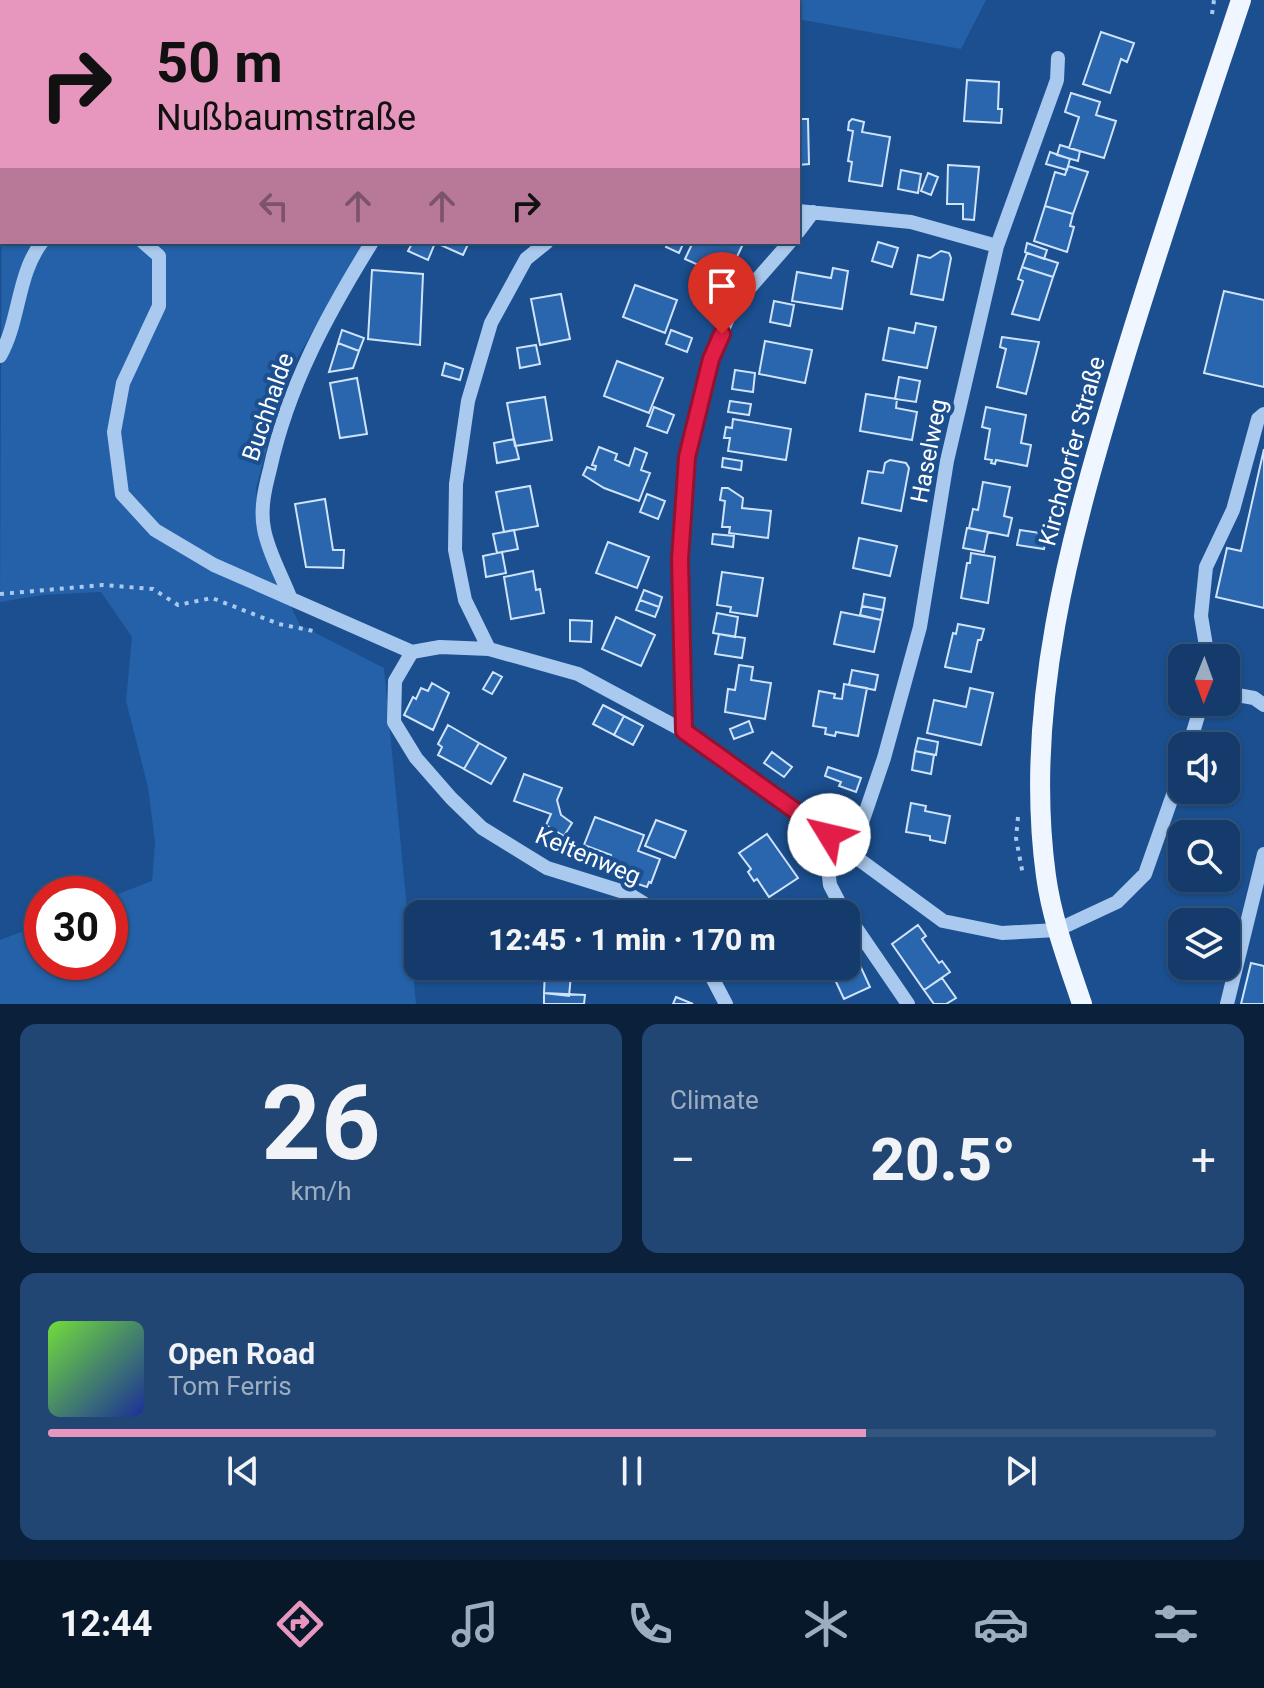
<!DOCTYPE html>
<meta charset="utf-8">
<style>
body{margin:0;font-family:Roboto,sans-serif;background:#214673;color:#f1f3f6;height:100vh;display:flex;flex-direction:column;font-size:30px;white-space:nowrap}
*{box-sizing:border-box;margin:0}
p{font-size:26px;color:#9dadc1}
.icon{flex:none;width:44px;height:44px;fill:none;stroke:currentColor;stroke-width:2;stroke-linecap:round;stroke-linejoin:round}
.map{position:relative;height:1004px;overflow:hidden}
.side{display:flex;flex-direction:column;gap:20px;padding:20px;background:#0b203b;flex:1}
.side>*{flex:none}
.hud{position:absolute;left:0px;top:0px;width:800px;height:244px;box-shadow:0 2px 6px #0004,0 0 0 2px #33557e;background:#e797bd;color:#111;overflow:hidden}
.needle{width:52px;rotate:181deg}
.buttons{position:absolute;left:1168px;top:644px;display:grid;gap:16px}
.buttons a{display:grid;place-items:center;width:72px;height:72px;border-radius:16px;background:#143b6b;box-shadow:0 2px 6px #0004,0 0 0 2px #33557e;font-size:40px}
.speed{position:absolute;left:24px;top:876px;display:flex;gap:16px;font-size:40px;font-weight:700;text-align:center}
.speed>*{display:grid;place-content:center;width:104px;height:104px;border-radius:50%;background:#143b6b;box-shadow:0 2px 6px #0004,0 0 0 2px #33557e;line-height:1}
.speed .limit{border:12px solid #d22;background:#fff;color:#111}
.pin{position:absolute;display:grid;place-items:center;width:68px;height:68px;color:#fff;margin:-82px -34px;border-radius:50% 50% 50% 0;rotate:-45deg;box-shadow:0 0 8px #0007}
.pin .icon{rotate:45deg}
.me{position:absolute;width:88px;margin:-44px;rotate:306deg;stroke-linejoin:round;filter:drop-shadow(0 0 6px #0008)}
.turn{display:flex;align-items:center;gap:28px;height:168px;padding:0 24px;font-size:36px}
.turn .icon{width:104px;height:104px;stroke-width:2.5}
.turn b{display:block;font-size:56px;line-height:68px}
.lanes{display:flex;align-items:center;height:76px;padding:0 24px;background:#0003;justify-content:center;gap:40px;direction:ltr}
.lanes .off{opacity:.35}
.big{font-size:60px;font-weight:800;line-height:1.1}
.side .card{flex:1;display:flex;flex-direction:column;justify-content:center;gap:12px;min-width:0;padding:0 28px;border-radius:16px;background:#214673}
.side .dial{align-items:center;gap:0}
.dial b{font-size:104px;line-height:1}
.song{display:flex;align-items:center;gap:24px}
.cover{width:96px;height:96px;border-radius:12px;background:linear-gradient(135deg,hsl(100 70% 55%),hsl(230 70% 35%))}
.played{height:8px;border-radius:4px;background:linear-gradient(90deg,#e797bd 70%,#33557e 70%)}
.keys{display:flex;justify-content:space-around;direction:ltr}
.heat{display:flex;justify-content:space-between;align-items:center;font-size:44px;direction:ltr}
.side .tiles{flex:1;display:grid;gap:20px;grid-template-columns:1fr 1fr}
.card:last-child{grid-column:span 2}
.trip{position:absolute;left:404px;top:900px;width:456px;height:80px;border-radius:16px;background:#143b6b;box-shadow:0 2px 6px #0004,0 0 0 2px #33557e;font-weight:800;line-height:80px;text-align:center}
.dock{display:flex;height:128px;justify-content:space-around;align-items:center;background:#08182b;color:#9dadc1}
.dock .icon{width:56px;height:56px}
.dock .on{color:#e797bd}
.dock b{font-size:36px;color:#f1f3f6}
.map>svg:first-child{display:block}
.green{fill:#2461a8}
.building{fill:#2a66ad;stroke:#cfe3fa;stroke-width:2}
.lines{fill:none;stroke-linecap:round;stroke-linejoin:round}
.path{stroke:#a9c9ee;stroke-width:4;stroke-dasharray:4 6;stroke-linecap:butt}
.minor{stroke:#a9c9ee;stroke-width:14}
.major{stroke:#f0f6ff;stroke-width:20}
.route-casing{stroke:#92132f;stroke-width:20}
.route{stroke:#e11d48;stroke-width:14}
.labels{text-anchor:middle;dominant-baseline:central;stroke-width:8;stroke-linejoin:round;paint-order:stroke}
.street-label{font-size:24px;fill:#fff;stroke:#1b4f8f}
</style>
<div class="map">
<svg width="1264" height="1004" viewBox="0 0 1264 1004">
<rect width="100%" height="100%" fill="#1b4f8f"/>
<!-- green -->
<path class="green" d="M14,0H986L961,49L798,19V2H14Z
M2,132V242H365L286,377L256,488L260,543L300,625L384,668L416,1004H0V940L42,924V962H110V897L152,881L155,842L148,787L126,701L132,637L101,592L43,595L0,602Z"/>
<!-- building -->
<path class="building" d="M1101,32L1134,43L1127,62L1121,59L1110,93L1083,84Z
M967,80L999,82L998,109H1002L1001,123L964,121Z
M1071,93L1100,102L1096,115L1116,121L1104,158L1069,148L1079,117L1065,112Z
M798,119H808L809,164L798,165Z
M852,119L864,122L862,132L890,137L882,186L849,181L852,162L848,161L853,131L848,130L849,122Z
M1060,145L1080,151L1078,161L1057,155Z
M1050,152L1070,159L1067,170L1046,164Z
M948,165L979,167L974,220L963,219V204H947Z
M1068,166L1088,172L1073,214L1045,206L1055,172L1065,175Z
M901,170L921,174L918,193L898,189Z
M928,173L938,177L931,195L921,191Z
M1045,206L1073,214L1070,226L1074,227L1067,252L1034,241Z
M413,242L435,243L428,260L408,251Z
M434,242H469L463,255Z
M668,242H684L679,253L666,247Z
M693,242H739L743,244L727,278L685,259Z
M878,242L898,248L892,267L872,261Z
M1027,243L1047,250L1044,259L1025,252Z
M941,251L949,253L951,258L943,300L911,294L918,255L930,258Z
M1027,253L1058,263L1053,277L1022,267Z
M1022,267L1053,277L1039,320L1012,314L1023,281L1018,279Z
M833,268L848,271L842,309L792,301L797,272L831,278Z
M372,270L423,274L420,345L368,339Z
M702,272L721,280L714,291L696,280Z
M635,285L677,300L665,333L623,317Z
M1224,291L1264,300V387L1204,373Z
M561,294L570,339L540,345L531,299Z
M774,301L794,305L790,326L770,322Z
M916,323L936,327L927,368L883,360L889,328L914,333Z
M342,330L364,338L359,351L338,343Z
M671,330L692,338L687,352L666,344Z
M1002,337L1039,342L1026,394L997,387L1006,349L1000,347Z
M765,341L812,350L805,383L759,374Z
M338,343L359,351L353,368L329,372Z
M536,345L540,364L520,368L517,348Z
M617,361L663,378L649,413L604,396Z
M445,363L463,369L460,380L442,375Z
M735,370L755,373L753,392L732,389Z
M899,377L920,381L916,402L895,399Z
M357,378L367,434L340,438L330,383Z
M866,394L897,399L896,408L917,412L912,440L860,431Z
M545,397L552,440L515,446L507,403Z
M730,401L751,404L749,415L728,412Z
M654,407L674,415L667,433L647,426Z
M986,407L1026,415L1021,443L1031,445L1027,466L996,460L995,464L991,463L992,460L985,459L990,429L982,427Z
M733,419L791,429L786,460L728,451L730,438H724L726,427L732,428Z
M514,439L519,459L497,463L494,443Z
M599,447L617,454L615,460L629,466L635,448L647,453L641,470L650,473L639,501L604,488L583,475L587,467L595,470L596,466L592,465Z
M1264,449V608L1216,597L1227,548L1241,551Z
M723,458L742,461L741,470L722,467Z
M890,460L906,463L909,468L901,511L862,503L868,471L883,473L885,463Z
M983,482L1010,487L1004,516L1012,518L1008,536L969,528L973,509L978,510Z
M530,486L538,526L504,532L496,492Z
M722,488H728L743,498L742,508L771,511L768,538L729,533L730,527H722L725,501L720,500Z
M647,494L665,501L658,519L640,512Z
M325,499L333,550H344L343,568L306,567L295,504Z
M967,528L988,532L984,552L963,548Z
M514,530L518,549L497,553L493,534Z
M1020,530L1047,534L1044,549L1017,545Z
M713,534L734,536L733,547L712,544Z
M859,538L897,546L890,576L853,568Z
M608,542L649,557L637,588L596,573Z
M502,552L506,573L486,577L483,556Z
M971,553L995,557L988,603L961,598L967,563H970Z
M533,571L536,590L540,589L544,613L511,619L504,577Z
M722,572L763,578L757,616L730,612L731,607L717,605Z
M644,590L662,597L659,607L640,600Z
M864,594L885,598L883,610L862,606Z
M640,600L659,607L655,617L636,610Z
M862,606L883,610L881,620L860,615Z
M841,612L881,620L874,652L834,644Z
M717,613L738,617L735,637L713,633Z
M616,617L655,635L641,666L602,649Z
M570,620L592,621L591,642L570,641Z
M958,624L984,629L981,640H978L971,672L945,667L953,633L956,634Z
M719,634L745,638L742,658L715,654Z
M739,665L753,667L751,680L771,683L765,719L725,712L728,689L735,690Z
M852,670L878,675L875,690L849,685Z
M493,672L502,677L492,694L483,689Z
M432,683L449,693L433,730L404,715L413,697L416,699L421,688L428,691Z
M844,684L867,688L858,736L836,732L835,736L825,734L826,728L813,726L819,691L835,694L834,698L842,699Z
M970,688L993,693L981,745L927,733L934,700L966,707Z
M603,705L624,716L614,735L593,724Z
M624,716L643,726L633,745L614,735Z
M749,721L753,732L734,739L730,729Z
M448,725L479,743L464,769L438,755L442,747L438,744Z
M918,738L938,742L936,755L915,751Z
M479,743L506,758L491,784L464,769Z
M915,751L934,755L931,774L912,770Z
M772,752L792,767L784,777L764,763Z
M828,767L861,778L856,792L839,786L841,782L825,776Z
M524,774L562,788L557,800L561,815L572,823L564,836L546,825L551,814L514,801Z
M911,803L926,806L925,811L950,816L945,843L930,840V836L906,832Z
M595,817L644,835L638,851L660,859L651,883L649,882L647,887L626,880L628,874L611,868L612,864L608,862L611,855L584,845Z
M656,820L686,831L675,858L645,846Z
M767,834L798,878L769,897L757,879L754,881L748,872L751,869L739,853Z
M918,925L926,936L922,939L939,963L942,961L950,972L924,990L892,944Z
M847,937L870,987L844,999L830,969L846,966Z
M1251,963L1264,966V1004H1241Z
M545,971L571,975L569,996L544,993Z
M942,978L956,998L946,1004H934L924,990Z
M544,993L585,995L584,1004H544Z
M676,997L693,1004H673Z"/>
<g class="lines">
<!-- path -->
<path class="path" d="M16,2L17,0
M1212,14L1214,0
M0,594L103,585L153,589L178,605L212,598L279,624L318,632
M1018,817L1016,838L1023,875"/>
<!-- minor -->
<path class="minor" d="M798,211L911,222L997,246
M798,232L813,212
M143,242L159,256V306L123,383L114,432L122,494L155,530L214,565L412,652
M0,356C20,321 17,274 42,242
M290,597C282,576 268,552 264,529C260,509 265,488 270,469C288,386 328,313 372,242
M489,649L465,600L455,550L456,484L468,401L491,323L526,259L547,242
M1208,658L1201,616L1206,567L1233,510L1258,419L1264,414
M1226,693L1254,698L1264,705
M684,731L680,559L687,457L711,359L732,308L790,242
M1189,746L1202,702
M829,835L826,851L830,885L841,906L908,1004
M851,855L884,758L920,627L947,461L997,246L1057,80L1058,58
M661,914L627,893L547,868L482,828L451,798L416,758L394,722L395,681L412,652L440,647L489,649L578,674L684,731L943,921L1002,933L1057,930L1117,902L1145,874L1182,769
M706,966L726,1004
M1227,1004L1264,854"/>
<!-- major -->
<path class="major" d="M1082,1004C1068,962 1052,920 1046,876C1023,708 1070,539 1118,379C1156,252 1199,126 1241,0"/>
</g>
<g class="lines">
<defs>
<path id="route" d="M722,334L711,359L687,457L680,559L684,731L829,835"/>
</defs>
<!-- route casing -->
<use href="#route" class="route-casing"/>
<!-- route -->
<use href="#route" class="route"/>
</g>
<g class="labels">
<!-- street labels -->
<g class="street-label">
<text transform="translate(268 407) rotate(-71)">Buchhalde</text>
<text transform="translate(929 451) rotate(-79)">Haselweg</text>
<text transform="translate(1072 451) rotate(-75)">Kirchdorfer Straße</text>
<text transform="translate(588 856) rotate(23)">Keltenweg</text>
</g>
</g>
</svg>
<div class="buttons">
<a><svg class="needle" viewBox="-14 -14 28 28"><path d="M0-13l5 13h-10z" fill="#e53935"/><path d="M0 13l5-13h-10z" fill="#9dadc1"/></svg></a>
<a><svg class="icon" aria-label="sound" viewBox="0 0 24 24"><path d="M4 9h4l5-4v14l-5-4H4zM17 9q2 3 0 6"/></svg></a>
<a><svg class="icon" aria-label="search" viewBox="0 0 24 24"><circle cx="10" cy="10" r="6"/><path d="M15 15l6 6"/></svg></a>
<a><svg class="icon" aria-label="layers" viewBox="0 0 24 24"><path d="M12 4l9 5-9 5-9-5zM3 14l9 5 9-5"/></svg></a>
</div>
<div class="speed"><div class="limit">30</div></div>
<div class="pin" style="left:722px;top:334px;background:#d93025"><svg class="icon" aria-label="arrive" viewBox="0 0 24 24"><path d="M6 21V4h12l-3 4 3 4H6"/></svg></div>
<svg class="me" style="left:829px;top:835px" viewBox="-20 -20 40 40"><circle r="19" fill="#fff"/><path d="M0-13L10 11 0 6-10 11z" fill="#e11d48"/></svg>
<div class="trip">12:45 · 1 min · 170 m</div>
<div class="hud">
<div class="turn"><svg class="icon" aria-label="right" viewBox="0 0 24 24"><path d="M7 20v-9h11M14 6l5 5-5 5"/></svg><div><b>50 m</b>Nußbaumstraße</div></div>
<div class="lanes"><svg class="icon off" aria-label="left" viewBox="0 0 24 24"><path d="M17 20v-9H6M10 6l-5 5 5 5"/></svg><svg class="icon off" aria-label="ahead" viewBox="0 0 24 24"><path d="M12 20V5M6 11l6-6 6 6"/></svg><svg class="icon off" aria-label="ahead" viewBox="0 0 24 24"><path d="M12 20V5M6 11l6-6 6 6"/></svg><svg class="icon" aria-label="right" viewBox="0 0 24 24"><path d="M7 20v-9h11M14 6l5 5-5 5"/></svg></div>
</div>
</div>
<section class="side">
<div class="tiles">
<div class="card dial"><b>26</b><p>km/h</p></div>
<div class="card"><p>Climate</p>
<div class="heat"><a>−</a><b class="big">20.5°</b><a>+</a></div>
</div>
<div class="card">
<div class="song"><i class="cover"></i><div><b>Open Road</b><p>Tom Ferris</p></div></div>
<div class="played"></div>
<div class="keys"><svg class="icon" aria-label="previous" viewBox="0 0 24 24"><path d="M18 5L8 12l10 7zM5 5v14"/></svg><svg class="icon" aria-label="pause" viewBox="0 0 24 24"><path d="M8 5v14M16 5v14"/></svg><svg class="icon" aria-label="next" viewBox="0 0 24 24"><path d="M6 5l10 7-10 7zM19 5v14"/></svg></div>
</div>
</div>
</section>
<nav class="dock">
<b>12:44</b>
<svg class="icon on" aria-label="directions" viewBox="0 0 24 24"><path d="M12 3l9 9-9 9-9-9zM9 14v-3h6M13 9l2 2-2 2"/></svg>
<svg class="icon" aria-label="music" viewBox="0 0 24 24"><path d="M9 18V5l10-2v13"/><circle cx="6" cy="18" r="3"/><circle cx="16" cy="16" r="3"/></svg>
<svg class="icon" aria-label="phone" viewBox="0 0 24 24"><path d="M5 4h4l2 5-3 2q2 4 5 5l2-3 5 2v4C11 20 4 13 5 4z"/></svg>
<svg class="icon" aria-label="climate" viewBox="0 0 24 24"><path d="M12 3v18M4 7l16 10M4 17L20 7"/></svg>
<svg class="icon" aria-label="car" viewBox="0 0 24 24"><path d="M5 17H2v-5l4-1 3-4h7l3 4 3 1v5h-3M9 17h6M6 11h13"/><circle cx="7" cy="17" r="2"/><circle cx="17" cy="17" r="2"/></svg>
<svg class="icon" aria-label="filters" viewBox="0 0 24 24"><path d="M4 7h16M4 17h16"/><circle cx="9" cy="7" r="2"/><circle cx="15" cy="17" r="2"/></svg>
</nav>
